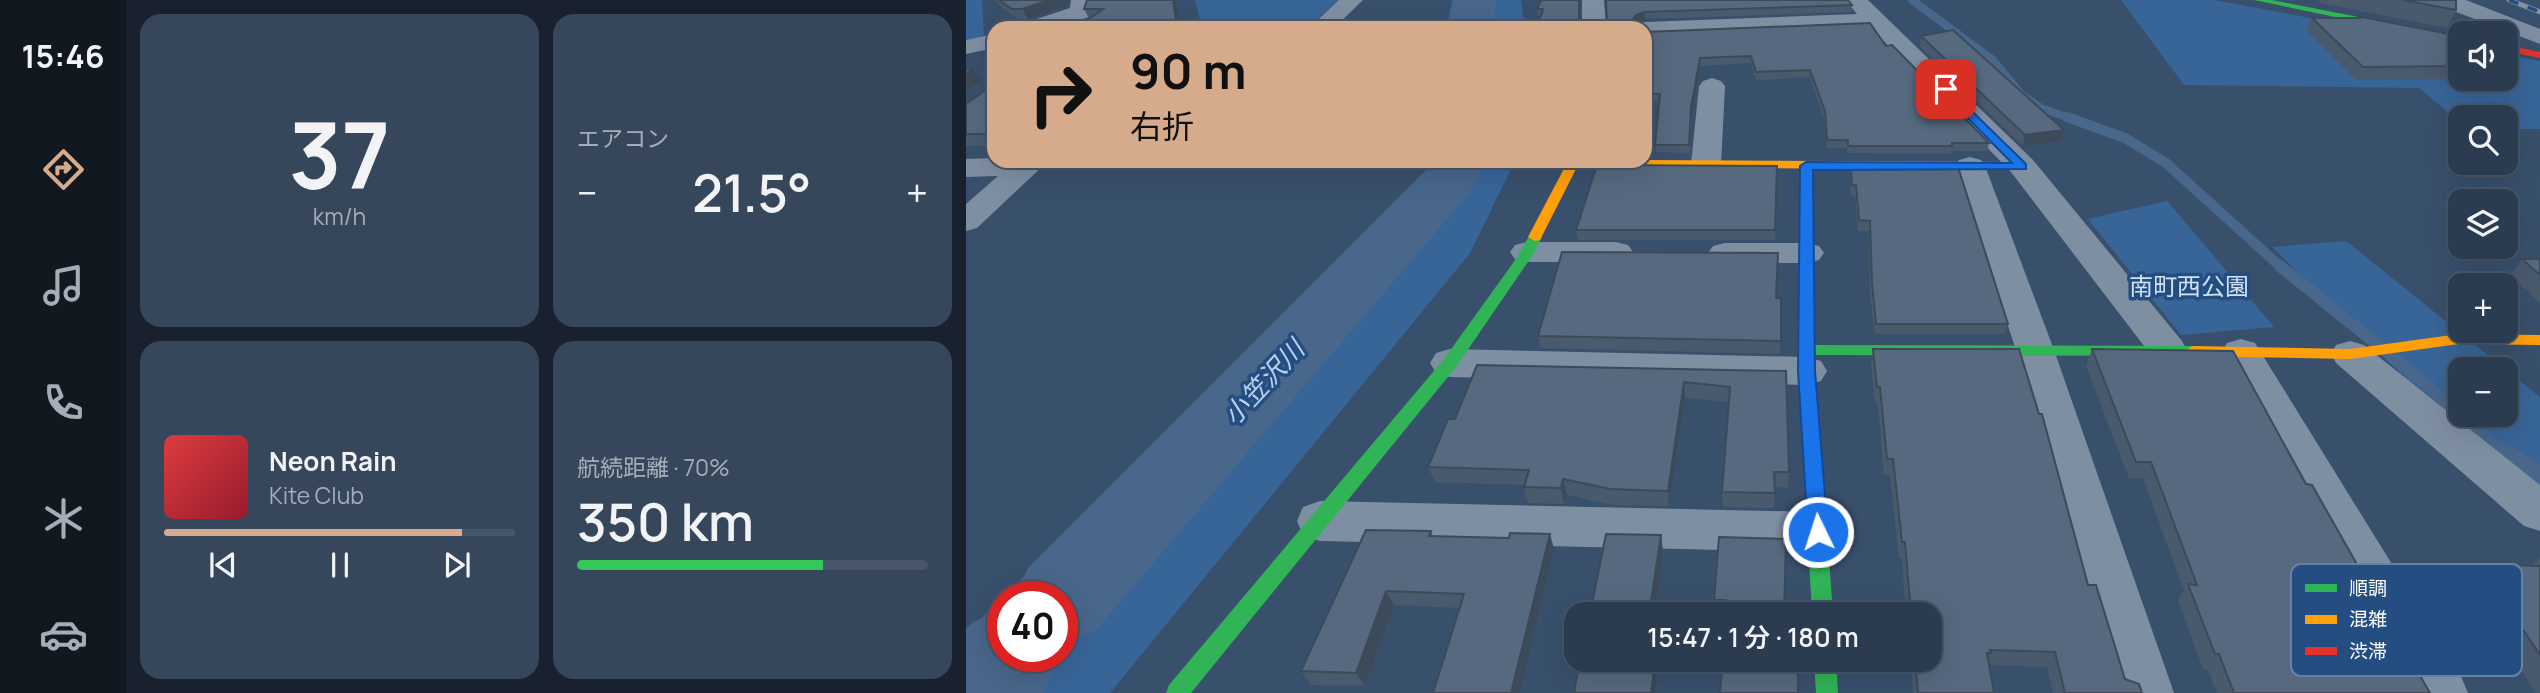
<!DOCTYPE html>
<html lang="ja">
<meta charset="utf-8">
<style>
body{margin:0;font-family:Manrope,"Noto Sans JP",sans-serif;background:#37475b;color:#f1f3f6;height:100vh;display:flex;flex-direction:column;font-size:26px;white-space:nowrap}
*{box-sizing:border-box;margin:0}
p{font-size:23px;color:#a6adb7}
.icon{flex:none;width:38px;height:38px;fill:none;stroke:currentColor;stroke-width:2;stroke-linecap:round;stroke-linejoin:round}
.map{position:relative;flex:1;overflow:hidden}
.drawer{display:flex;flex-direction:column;gap:14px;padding:14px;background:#18212d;width:840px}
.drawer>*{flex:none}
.guide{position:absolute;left:21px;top:21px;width:665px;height:147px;border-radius:21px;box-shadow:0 7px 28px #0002,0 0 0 2px #475668;background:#d6ab8b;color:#111;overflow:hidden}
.tools{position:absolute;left:1482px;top:21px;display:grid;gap:14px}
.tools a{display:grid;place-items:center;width:70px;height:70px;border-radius:14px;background:#2b3c51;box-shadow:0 7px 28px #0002,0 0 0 2px #475668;font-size:35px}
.speed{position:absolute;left:21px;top:581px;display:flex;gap:14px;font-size:35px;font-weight:700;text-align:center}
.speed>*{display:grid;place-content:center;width:91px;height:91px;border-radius:50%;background:#2b3c51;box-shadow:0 7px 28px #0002,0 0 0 2px #475668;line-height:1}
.speed .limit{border:10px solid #d22;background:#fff;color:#111}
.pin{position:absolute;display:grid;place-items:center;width:60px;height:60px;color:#fff;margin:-30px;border-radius:14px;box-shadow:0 4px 10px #0006}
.me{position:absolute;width:77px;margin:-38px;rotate:356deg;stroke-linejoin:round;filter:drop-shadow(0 0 5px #0008)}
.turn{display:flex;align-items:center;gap:24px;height:147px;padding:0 28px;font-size:32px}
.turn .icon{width:91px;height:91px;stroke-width:2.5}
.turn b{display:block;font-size:49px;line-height:60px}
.big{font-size:52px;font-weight:600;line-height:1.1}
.drawer .tile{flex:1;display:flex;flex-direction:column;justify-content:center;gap:10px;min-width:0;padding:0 24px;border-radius:21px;background:#37475b}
.drawer .dial{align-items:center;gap:0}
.dial b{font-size:91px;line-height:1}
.song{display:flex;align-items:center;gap:21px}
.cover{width:84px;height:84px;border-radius:10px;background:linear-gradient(135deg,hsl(0 70% 55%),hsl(350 70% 35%))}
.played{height:7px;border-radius:4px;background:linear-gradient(90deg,#d6ab8b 85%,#475668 85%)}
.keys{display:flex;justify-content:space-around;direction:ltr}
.heat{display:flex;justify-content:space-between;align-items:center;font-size:38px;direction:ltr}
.charge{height:10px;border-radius:5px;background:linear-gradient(90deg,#34c759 70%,#475668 0)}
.drawer .tiles{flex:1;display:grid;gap:14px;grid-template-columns:repeat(2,1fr)}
.trip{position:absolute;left:598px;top:602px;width:378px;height:70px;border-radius:21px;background:#2b3c51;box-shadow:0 7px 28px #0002,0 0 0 2px #475668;font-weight:600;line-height:70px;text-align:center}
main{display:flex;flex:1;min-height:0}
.tab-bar{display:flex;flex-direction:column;width:126px;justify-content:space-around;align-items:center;background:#111820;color:#a6adb7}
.tab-bar .icon{width:49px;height:49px}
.tab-bar .selected{color:#d6ab8b}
.tab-bar b{font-size:32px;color:#f1f3f6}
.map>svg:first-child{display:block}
.green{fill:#386598;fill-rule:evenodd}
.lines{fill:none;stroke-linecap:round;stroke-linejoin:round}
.stream-far3{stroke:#48678b;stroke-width:8}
.stream-far2{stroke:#48678b;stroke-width:10}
.stream-far1{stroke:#48678b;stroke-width:12}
.stream{stroke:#48678b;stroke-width:16}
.river{fill:#48678b;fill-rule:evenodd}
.street{fill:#7f8fa2;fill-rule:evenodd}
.fast{fill:#30b455;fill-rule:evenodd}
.slow{fill:#ff9f0a;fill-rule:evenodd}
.jam{fill:#e5322d;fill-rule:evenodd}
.rail-casing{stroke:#8090a2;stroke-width:5}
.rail{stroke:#244e81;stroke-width:3.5;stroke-dasharray:10;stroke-linecap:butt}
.wall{fill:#4a5a6d}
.shaded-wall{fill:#3c4a59}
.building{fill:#56697f;stroke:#3c4a59;stroke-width:2}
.route{fill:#1a73e8;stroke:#114b97;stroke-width:2}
.labels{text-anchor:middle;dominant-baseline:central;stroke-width:7;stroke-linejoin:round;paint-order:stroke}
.park-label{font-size:24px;fill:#cfe1f5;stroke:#244e81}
.water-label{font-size:26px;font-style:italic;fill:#b7d1ef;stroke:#244e81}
.key{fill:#244e81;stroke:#6683a7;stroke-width:2}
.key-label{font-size:19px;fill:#fff}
</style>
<main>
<nav class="tab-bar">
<b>15:46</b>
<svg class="icon selected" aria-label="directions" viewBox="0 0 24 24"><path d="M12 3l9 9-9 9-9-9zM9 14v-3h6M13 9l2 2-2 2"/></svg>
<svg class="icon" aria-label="music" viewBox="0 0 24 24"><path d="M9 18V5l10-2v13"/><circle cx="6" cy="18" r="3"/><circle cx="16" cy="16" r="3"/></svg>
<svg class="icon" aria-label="phone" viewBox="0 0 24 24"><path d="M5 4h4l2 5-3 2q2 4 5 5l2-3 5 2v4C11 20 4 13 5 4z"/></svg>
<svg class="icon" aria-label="climate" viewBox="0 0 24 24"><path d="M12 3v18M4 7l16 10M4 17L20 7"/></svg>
<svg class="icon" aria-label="car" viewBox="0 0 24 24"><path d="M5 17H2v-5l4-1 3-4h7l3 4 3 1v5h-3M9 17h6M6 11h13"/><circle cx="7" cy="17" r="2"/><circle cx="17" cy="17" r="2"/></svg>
</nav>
<section class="drawer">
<div class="tiles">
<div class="tile dial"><b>37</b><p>km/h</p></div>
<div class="tile"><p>エアコン</p>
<div class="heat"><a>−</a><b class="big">21.5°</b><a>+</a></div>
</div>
<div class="tile">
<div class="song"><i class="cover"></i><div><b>Neon Rain</b><p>Kite Club</p></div></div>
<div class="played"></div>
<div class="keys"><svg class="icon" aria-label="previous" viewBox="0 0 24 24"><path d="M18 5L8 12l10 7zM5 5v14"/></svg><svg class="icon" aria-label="pause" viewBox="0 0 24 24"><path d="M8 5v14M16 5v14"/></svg><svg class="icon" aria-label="next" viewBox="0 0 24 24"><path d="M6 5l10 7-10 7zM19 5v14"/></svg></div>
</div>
<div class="tile"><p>航続距離 · 70%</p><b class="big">350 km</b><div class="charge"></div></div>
</div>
</section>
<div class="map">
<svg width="1574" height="693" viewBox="0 0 1574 693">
<rect width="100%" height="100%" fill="#39506c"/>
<!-- green -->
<path class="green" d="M0,0H16L18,36L0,40Z
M229,0H373L341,28H236Z
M486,0H555L559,28H481Z
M1155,0H1248L1494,46V79H1540V55L1574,61V129H1540V117H1494V122L1453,88L1218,85Z
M465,161H549L504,253L144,693H0V633L37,597V656H96V597H37L462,183Z
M1201,201L1308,327L1215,335L1122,219Z
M1380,241L1574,397V496L1441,380L1306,247ZM1494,369H1540V415H1494Z"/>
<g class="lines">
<!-- stream-far3 -->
<path class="stream-far3" d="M946,0L1027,60L1055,94L1075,108L1106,119"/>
<!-- stream-far2 -->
<path class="stream-far2" d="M1101,117L1159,138L1200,163L1316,268"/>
<!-- stream-far1 -->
<path class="stream-far1" d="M1314,266L1460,384L1524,442L1546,456"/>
<!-- stream -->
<path class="stream" d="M1544,454L1574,474"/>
<!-- river -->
<path class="river" d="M488,0H530L528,28H484Z
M465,161H521L504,192L130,630L96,642V597H49L62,568L459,171Z
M37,610V656H94L77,693H0V629L7,622Z"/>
<!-- street -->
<path class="street" d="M105,0H127L123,17L89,28H54L58,23L104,8Z
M373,0H397L368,28H343Z
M616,0H638L640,28H616Z
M879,0H902L1067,160L1216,341L1221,350L1216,359L1202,363L1188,359L1045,172L904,27L679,36V28H668L671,24L679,22L891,14Z
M1469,0H1500L1574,29V44L1472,5Z
M28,34V48L0,54V40Z
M746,78L755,81L759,86L755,164L750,170L740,173L730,170L725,164L733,86L737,81Z
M1004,157L1015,160L1019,166L1088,350L1208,693H1152L1050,350L989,166L993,160Z
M28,158V161H82L11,228L0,231V204L32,176L0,177V159Z
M561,242H650L662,245L667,252L662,259L650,262H561L549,259L544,252L549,245Z
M759,243H841L853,246L858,253L853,260L841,263H759L747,260L742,253L747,246Z
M1275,339L1289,343L1494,674L1502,693H1444L1256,352L1261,343Z
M1384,341L1398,345L1574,485V531L1558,526L1370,363L1365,354L1370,345Z
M484,349L841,357L855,361L861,371L855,381L841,385L484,377L470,373L464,363L470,353Z
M354,501L852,512L869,518L876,532L869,546L852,552L354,541L337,535L331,521L337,507Z"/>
<!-- fast -->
<path class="fast" d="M1288,0H1306L1494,37V43Z
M569,233L576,237L566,256L490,367L225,693H200L203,685L478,359L552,256L564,234Z
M841,345L1227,346L1235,351L1227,356L841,355L833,350Z
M845,426L851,428L854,433L867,614H846L836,433L839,428Z
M848,660H870L872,693H850Z"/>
<!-- slow -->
<path class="slow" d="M679,160L1056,162L1062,166L1056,170L611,167L574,240L569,241L562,237L602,161Z
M1493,334L1574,335V345L1493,344L1384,359L1227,356L1219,351L1227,346L1384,349Z"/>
<!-- jam -->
<path class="jam" d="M1540,45L1574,52V58L1540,51Z
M840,162L846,166L849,371L854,433L851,438H839L836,433L833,371L834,166Z"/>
<defs>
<path id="rail" d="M1543,0L1574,12"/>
</defs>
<!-- rail casing -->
<use href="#rail" class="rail-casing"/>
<!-- rail -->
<use href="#rail" class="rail"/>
</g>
<!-- wall -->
<path class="wall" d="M30,0H104L102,6L62,19H52L35,7Z
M121,0H210L214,28H110L123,18L118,9Z
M614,0V23H641L640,0L886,5L885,12L679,19L670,21V22L677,28H572L575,16H572L571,9Z
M1351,0H1490V10L1481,28L1355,3Z
M1391,16L1490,66L1482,79L1390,80L1340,30L1346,18H1390Z
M679,32L920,46L1023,143L1021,151H986L985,154L882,153L881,148H861L858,119L844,77L790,80L785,63L734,66L726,115L724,153L690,152L689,145L694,102L679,101Z
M955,36L1098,130L1095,141L1057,146L954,47Z
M28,69V146H0V102H3L22,88Z
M811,166L809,240H612L610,230Z
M885,167L1042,324L1039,334H909L904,294L903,231H892L889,196H885L884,177Z
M1556,259H1574V303L1544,275Z
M810,298H815L814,354L575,348L572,336Z
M907,349L1122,585L1159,679L1176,693H1087L1081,667L1023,665L1028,693H947L944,660H964V614H940L936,558H933L924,475H918L912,403H909L905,366Z
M1126,349L1340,484L1464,693H1251L1242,669H1237L1212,600L1218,591L1177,478H1163L1120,366Z
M511,365L820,371L823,472L822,488L809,487L808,508L757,507L756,492L763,402L719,398L703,506L647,505L601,495L598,504L562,503L558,487L559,485L469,482L462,467L489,419Z
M465,531L467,536L588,549L494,608L428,605L399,686L345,685L335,671Z
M753,537L818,614H749L748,600Z
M1574,557V693H1570L1539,646H1528L1486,580L1503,564L1564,566Z"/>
<!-- shaded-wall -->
<path class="shaded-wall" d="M83,0H104L102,6L62,19L56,9Z
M207,0H210L214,28H211Z
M678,12L679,19L670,21L666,28L665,21L670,15Z
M734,58V66L726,115L724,153L725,107Z
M7,69L15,80L0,91V74Z
M1098,130L1095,141L1057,146L1059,135Z
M718,382L719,398L703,506L702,491Z
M597,479L601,495L598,504L595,488Z
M584,534L588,549L553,693H545Z
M695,535L697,551L688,614H683Z
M420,591L428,605L399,686L390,673Z
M689,660H693L689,693H685Z"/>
<!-- building -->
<path class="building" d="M33,0H83L56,9H46Z
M121,0H207L211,28H110L137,9H118Z
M575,0H613V23H641L640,0H882L886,5L678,12L670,15L665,21L676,24L677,28H604L605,26L571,27L577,9H571Z
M1437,0H1490V10Z
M1391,16L1488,35L1490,66L1397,67L1346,18H1395Z
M904,23L920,46L926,45L1023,143H986V146H882V140H861L859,111L844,70L790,72L785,56L734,58L725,107L723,145H689L694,94H679V32Z
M987,30L1098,130L1059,135L955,36Z
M0,69H7L0,74Z
M24,69H28V134H0V102H3L22,88Z
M631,165L811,166L809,230H610Z
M885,167H992L1042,324H910L906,283L904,221L893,220L890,185H886Z
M596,252L812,253L810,298H815V341L572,336Z
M1556,259H1574V275Z
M907,349H1053L1073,414H1076L1122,585H1130L1159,679L1173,684L1176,693H1099L1089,652L1024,650L1025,653H1021L1028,693H952L949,660H964V614H945L939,542H936L927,459H921L914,387H911Z
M1126,349L1267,351L1340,484L1346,485L1464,693H1268L1253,654H1249L1222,584L1231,585L1185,462H1170Z
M511,365L820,371L823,472H808L809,493L756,492L764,387L718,382L702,491L644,489L597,479L595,488L558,487L563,470L462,467L482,419H489Z
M400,530L465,531L463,536L543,538L544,533L584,534L545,693H467L498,594L420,591L390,673L335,671Z
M640,534L695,535L683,614H624Z
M753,537L820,539L818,614H759L760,600H748Z
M1503,564L1574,566V655L1558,631L1546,630Z
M614,660H689L685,693H608Z
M757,660H832V693H754Z"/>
<!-- route -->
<path class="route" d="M980,86L1060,164V169L847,170L849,371L862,532L859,538L852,540L845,538L842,532L832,371L834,166L840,162L1046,163L976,92L974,89Z"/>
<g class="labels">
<!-- park labels -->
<g class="park-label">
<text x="1223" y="285">南町西公園</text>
</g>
<!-- water labels -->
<g class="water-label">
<text transform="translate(297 382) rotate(-47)">小笠沢川</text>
</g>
</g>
<!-- legend -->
<rect x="1325" y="564" width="231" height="112" rx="10" class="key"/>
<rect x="1339" y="584" width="32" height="8" fill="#30b455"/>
<rect x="1339" y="615" width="32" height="9" fill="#ff9f0a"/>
<rect x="1339" y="647" width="32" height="8" fill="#e5322d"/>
<g class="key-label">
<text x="1383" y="595">順調</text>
<text x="1383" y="626">混雑</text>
<text x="1383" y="658">渋滞</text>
</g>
</svg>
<div class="tools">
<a><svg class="icon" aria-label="sound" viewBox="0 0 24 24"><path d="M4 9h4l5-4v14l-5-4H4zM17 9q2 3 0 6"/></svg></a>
<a><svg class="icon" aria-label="search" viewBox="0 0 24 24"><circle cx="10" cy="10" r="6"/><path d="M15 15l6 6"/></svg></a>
<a><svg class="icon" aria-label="layers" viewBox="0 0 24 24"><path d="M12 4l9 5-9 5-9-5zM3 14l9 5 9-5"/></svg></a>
<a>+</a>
<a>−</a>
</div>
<div class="speed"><div class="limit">40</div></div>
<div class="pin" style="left:980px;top:89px;background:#d93025"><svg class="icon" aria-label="arrive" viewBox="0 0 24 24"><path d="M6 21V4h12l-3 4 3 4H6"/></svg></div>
<svg class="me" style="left:852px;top:532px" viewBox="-20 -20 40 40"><circle r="17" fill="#1a73e8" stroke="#fff" stroke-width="3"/><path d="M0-11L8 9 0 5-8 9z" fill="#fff"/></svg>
<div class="trip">15:47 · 1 分 · 180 m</div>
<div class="guide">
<div class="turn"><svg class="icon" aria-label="right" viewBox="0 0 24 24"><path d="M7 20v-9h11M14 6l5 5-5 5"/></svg><div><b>90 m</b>右折</div></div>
</div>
</div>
</main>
